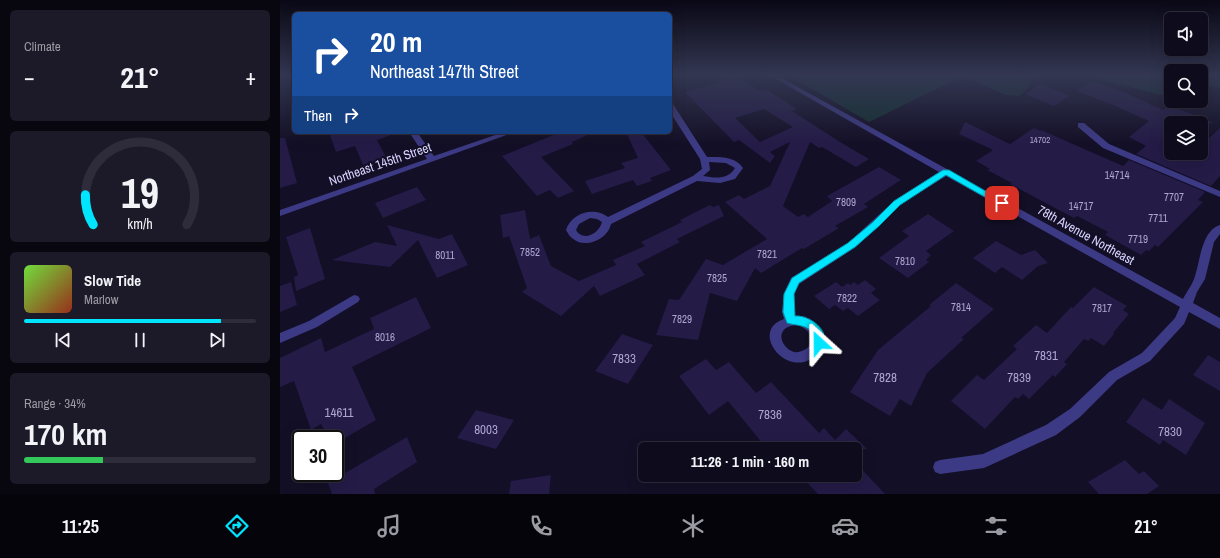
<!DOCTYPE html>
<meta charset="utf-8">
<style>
body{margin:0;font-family:"Archivo Narrow",sans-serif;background:#1c1929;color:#f1f3f6;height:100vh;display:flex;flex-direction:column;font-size:15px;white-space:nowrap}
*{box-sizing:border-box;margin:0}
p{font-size:13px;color:#9b9ba3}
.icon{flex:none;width:22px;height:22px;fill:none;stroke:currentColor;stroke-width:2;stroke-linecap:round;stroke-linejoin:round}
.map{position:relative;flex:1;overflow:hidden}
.side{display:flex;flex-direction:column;gap:10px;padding:10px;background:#08060f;width:280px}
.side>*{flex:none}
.top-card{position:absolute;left:12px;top:12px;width:380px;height:122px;border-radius:6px;box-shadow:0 4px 16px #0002,0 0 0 1px #2e2b3b;background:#1a4fa0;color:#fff;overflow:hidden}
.tools{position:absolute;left:884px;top:12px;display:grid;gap:8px}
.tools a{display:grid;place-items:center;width:44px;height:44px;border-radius:6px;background:#0e0b1c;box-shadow:0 4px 16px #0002,0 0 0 1px #2e2b3b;font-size:20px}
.speed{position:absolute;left:12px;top:430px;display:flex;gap:8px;font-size:20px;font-weight:700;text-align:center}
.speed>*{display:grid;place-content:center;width:52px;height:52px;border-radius:50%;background:#0e0b1c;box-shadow:0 4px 16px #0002,0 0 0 1px #2e2b3b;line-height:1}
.speed .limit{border:2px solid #111;border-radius:6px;background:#fff;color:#111}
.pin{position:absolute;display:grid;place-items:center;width:34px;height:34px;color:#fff;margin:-17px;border-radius:8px;box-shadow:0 2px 6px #0006}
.me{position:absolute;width:44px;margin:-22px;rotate:336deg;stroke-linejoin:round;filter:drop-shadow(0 0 3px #0008)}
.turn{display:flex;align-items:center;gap:14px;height:84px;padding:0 12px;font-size:18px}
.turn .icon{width:52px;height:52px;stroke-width:2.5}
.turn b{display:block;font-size:28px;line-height:34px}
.then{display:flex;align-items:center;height:38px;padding:0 12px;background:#0003;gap:8px;font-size:15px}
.big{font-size:30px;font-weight:700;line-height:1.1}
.side .widget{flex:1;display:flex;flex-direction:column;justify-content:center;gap:6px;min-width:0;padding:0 14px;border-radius:6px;background:#1c1929}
.side .dial{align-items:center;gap:0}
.dial svg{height:104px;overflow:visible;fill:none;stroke:#2e2b3b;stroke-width:7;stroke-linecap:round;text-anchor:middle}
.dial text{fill:#f1f3f6;stroke:none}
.song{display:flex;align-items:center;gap:12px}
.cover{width:48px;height:48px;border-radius:6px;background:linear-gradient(135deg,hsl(100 70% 55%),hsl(10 70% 35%))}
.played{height:4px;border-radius:2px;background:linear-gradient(90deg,#00e5ff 85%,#2e2b3b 85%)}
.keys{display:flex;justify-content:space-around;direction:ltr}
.heat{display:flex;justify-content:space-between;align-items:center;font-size:22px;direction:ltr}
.charge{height:6px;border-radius:3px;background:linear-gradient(90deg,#34c759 34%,#2e2b3b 0)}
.trip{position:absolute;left:358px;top:442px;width:224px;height:40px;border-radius:6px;background:#0e0b1c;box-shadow:0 4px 16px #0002,0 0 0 1px #2e2b3b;font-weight:700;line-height:40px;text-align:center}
.menu{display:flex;height:64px;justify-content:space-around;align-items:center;background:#06040b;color:#9b9ba3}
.menu .icon{width:28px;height:28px}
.menu .current{color:#00e5ff}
.menu b{font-size:18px;color:#f1f3f6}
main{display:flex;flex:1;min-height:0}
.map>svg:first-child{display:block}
.green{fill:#12302f}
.building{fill:#241b47;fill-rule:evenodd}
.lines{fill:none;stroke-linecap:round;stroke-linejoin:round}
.minor{fill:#3d3a85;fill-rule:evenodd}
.route{fill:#00e5ff;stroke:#0095a6}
.labels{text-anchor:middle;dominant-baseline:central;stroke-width:4;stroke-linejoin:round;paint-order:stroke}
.far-number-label{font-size:9px;fill:#aca6d1}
.number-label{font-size:11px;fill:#aca6d1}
.street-label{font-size:13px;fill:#d9d4ff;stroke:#130f26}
.near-number-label{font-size:13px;fill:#aca6d1}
</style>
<main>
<section class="side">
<div class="widget"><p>Climate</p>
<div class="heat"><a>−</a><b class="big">21°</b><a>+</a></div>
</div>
<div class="widget dial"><svg viewBox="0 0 100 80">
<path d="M14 69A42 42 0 1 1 86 69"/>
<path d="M14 69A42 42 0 0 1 8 46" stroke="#00e5ff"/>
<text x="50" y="56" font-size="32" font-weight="700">19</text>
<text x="50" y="72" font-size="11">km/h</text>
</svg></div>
<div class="widget">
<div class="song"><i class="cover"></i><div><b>Slow Tide</b><p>Marlow</p></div></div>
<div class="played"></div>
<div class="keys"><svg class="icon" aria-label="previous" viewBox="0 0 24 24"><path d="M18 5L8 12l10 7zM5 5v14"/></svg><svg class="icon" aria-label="pause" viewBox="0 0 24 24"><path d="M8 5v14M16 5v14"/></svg><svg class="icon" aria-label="next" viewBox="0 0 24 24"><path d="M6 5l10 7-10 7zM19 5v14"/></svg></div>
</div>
<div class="widget"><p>Range · 34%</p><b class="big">170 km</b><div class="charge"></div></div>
</section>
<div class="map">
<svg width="940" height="494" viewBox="0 0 940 494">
<rect width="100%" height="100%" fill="#130f26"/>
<!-- green -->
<path class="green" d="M508,75H772L751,80L747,89L739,96L725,95L698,82L679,78L589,122Z
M803,75H891V89L882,95Z
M921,75H940V88L921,83Z"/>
<!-- building -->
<path class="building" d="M455,75L480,91L486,89L517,109L512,111L560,142L589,159L576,167L542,147L539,148L530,142L503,206L518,217L524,214L528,217L552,201L547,196L599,167L621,180L584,204L588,207L555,226L559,228L524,249L522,248L481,273L475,268L457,301L430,293L418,340L376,335L389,299L399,300L426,259L443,265L487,239L445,202L459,195L464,199L490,186L510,142L490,152L495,156L490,163L459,140L454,142L405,92L441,82L438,80ZM484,109L513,127L480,142L455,118Z
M812,81L846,93L883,110L891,104V106L932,122V123H891V153H921V137L928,139L940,128V176L931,186L856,154L866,146L849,137L869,121L833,105L797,91Z
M761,84L790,96L774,106L745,94Z
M685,122L730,144L754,128L760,131L761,130L843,166L849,160L925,192L918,200L923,202L878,247L875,245L869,251L866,250L861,255L825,235L828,232L797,216L794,218L730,184L732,183L707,170L710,169L696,161L713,150L679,134Z
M49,132H110L111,135L97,140L106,157L83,165L75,146L56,152Z
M281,132H314L292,142L293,144L261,157L294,191L278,198L270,190L257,196L222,156Z
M346,132H361L391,170L370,178L372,181L357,186L353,180L312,194L305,181L345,168L341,163L358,158Z
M0,138H5L17,183L0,188Z
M137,187L146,200L103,218L95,203Z
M430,205L433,207L439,205L444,216L397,239L400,242L357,264L365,275L320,296L314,286L281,316L242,292L247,288L229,236L223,238L220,215L245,210L250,239L259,235L271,266L299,281L336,265L333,260L365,246L361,242L402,222L400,220Z
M648,214L674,231L646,251L651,255L646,260L649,262L628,278L599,258L629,236L622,231Z
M107,225L159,239L172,234L188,265L157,278L138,240L110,267L52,260L95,242L117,246Z
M30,228L45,279L16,291L14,277L18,275L6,237Z
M716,241L741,255L755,250L768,263L758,266L742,280L722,267L715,273L693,258Z
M585,280L596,289L591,293L600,300L578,316L568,308L563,311L555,305L549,309L534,296L556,282L562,287L568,283L570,285L574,282L578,285Z
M11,282L17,305L0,312V286Z
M676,283L714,309L681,338L684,339L647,373L631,406L620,399L610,416L570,392L598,350L651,306L649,305Z
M814,287L847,306L843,310L849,314L833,333L834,334L824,346L811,338L808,341L804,339L784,362L787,364L775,377L773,375L749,399L743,394L738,399L735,397L705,429L671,401L697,375L704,380L737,349L733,346L756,325L767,333L791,307L793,308Z
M136,297L151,328L72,367L96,420L58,442L55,433L48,437L41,424L31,430L14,381L0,387V358L41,338L45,352L94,329L90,318Z
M342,334L373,345L348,384L315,371Z
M928,355L940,362V391L913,375Z
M426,359L436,370L449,362L476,393L491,382L539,433L544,428L555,440L566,429L587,449H496L492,445L487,449L448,401L429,415L399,376Z
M863,398L882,410L889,399L925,423L906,455L883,440L880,445L846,422Z
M196,410L234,420L216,449L177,438Z
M127,437L137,462L94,489L95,494H52L48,483Z
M845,460L859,474L864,471L879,486L867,494H819L808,482Z
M575,462L605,494H538L520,475H575Z
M271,475L269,494H229L231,481Z"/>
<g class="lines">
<!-- minor -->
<path class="minor" d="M390,75H397L390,78Z
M489,75H496L903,299C907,291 913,284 915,276C920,261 922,230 940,225V234L934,242L925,279L917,292L913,303L940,318V329L909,312L904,324L870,361L837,380L800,417L776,435L704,468L660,474L655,472L653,467L655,462L660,460L703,454L766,425L790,409L829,372L862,353L895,318L900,307L666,176L620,205L576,247L519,284L514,294L515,316C535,312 555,342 535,356C532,358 528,361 524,362C498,368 473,329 504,319L502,312L504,294L511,278L568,243L614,201L659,172ZM518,325C529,330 539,340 526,349C522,351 518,353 514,352C504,349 496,335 506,328C509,326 514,325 518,325Z
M390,104H393L427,157C440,157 455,156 463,168L455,179L440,183L417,181L331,224C328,239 305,250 292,238C289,236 288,233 286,230C291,213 314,206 328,217L413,176L422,169L420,159L390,112ZM429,162L446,163L455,168C448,180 435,178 423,176L430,170ZM310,218L317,219L322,222C319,234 303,242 296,230L299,224Z
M798,123H804L829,144L940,191V197L823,148L798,127Z
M129,132H137L154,156L224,132H235L0,216V210L147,159Z
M74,295L78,296L80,299L78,302L37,327L0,343V333L29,321Z"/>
</g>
<!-- sky -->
<linearGradient id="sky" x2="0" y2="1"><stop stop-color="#0a0815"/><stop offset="0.52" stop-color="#333752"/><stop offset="1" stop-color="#333752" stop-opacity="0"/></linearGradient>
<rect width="940" height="144" fill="url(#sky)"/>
<!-- route -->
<path class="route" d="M663,170H669L726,203L722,206L719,205L666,175L620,205L599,226L575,247L519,283L514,294L515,316C529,315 551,330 543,346L539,347L535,346C533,342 534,340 533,336C530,324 516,326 507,323L503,312L504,294L512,278L568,243L593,222L614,201Z"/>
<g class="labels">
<!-- far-number labels -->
<g class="far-number-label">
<text x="760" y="140">14702</text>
</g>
<!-- number labels -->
<g class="number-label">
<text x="837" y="175">14714</text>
<text x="894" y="197">7707</text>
<text x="566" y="202">7809</text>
<text x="801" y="206">14717</text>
<text x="878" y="218">7711</text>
<text x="858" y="239">7719</text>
<text x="250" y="252">7852</text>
<text x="487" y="254">7821</text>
<text x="165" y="255">8011</text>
<text x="625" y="261">7810</text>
<text x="437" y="278">7825</text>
<text x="567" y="298">7822</text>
<text x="681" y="307">7814</text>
<text x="822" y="308">7817</text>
<text x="402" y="319">7829</text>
<text x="105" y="337">8016</text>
</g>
<!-- street labels -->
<g class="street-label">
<text transform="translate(100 164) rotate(-19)">Northeast 145th Street</text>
<text transform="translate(806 235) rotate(29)">78th Avenue Northeast</text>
</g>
<!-- near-number labels -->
<g class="near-number-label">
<text x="766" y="355">7831</text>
<text x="344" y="358">7833</text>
<text x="605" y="377">7828</text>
<text x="739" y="377">7839</text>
<text x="59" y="412">14611</text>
<text x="490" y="414">7836</text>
<text x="206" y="429">8003</text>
<text x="890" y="431">7830</text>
</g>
</g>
</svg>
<div class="tools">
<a><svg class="icon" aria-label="sound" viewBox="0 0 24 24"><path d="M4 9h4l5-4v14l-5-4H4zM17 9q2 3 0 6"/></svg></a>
<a><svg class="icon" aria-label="search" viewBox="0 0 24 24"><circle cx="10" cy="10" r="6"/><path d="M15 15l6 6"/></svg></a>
<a><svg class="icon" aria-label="layers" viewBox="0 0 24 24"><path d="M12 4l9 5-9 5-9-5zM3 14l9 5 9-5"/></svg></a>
</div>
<div class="speed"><div class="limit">30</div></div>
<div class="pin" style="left:722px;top:203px;background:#d93025"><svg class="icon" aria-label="arrive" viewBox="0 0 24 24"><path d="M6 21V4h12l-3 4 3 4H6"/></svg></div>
<svg class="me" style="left:539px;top:343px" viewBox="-20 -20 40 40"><path d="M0-17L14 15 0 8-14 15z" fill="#00e5ff" stroke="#fff" stroke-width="4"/></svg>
<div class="trip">11:26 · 1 min · 160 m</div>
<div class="top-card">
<div class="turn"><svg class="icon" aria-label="right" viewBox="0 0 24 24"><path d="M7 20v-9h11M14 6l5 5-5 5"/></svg><div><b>20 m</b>Northeast 147th Street</div></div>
<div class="then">Then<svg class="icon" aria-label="right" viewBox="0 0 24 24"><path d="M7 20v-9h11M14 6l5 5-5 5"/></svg></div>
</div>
</div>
</main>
<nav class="menu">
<b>11:25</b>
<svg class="icon current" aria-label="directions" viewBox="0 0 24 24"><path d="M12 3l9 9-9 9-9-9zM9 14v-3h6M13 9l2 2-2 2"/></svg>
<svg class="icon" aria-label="music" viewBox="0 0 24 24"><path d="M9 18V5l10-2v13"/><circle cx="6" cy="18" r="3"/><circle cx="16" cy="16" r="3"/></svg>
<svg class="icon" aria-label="phone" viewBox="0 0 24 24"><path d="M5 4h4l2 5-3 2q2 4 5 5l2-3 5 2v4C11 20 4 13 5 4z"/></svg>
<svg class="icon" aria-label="climate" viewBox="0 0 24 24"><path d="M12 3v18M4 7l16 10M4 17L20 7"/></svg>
<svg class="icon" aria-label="car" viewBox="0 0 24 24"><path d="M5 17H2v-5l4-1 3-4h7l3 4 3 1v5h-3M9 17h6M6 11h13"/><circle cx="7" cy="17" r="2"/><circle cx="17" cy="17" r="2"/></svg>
<svg class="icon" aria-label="filters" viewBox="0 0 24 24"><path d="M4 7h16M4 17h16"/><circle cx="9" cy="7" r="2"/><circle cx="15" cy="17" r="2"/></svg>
<b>21°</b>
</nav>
